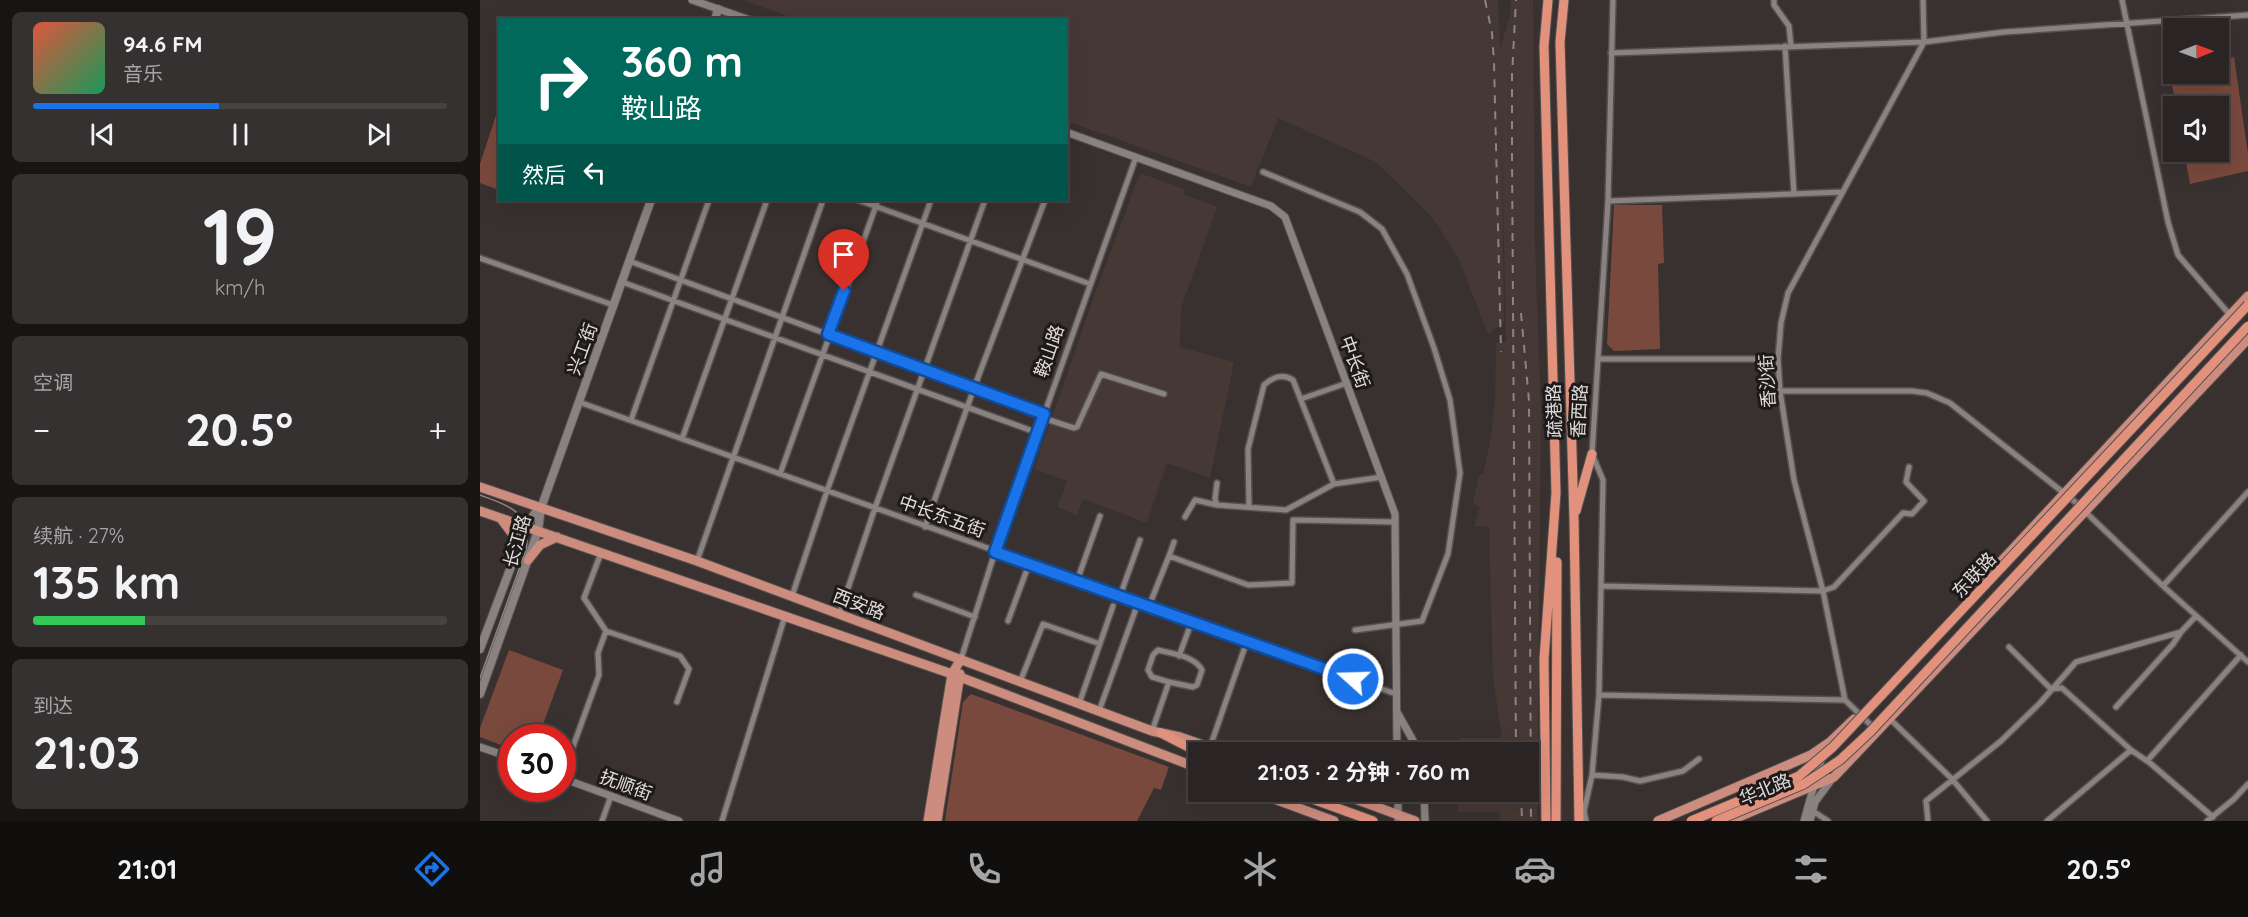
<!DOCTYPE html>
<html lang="zh">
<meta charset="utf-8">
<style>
body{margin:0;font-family:Quicksand,"Noto Sans SC",sans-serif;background:#363131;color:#f1f3f6;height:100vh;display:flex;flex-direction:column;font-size:22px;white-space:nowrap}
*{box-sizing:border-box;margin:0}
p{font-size:20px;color:#a5a5a6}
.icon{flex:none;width:33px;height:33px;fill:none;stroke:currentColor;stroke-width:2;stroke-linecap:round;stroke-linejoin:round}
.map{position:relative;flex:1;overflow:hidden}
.panel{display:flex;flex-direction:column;gap:12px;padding:12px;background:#171414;width:480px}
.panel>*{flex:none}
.hud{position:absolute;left:18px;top:18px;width:570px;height:183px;border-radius:0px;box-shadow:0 6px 24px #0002,0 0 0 2px #464241;background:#00695c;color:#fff;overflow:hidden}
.needle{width:39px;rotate:89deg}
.controls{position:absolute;left:1683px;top:18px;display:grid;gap:12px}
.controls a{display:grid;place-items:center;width:66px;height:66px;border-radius:0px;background:#2a2524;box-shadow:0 6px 24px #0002,0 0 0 2px #464241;font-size:30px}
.speed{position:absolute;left:18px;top:724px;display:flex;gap:12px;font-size:30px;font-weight:700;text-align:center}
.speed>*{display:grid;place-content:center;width:78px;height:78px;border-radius:50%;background:#2a2524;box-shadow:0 6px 24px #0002,0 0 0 2px #464241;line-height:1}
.speed .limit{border:9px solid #d22;background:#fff;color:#111}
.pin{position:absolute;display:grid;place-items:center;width:51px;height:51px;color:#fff;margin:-62px -26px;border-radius:50% 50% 50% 0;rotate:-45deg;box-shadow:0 0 6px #0007}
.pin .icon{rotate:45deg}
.me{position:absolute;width:66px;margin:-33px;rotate:290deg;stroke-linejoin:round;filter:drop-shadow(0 0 4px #0008)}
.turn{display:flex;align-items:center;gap:21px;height:126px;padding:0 24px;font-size:27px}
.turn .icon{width:78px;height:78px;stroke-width:2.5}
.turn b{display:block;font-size:42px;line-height:51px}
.then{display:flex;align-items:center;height:57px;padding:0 24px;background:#0003;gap:12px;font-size:22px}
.big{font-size:45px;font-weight:700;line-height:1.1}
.panel .widget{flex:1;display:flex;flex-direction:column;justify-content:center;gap:9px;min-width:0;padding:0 21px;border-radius:9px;background:#363131}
.panel .dial{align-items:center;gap:0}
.dial b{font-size:78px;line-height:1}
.song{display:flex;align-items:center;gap:18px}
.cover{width:72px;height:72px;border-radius:9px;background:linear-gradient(135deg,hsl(10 70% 55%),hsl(150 70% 35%))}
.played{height:6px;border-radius:3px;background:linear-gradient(90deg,#1a73e8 45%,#464241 45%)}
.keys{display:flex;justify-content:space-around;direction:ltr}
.heat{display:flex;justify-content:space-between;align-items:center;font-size:33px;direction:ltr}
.charge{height:9px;border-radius:4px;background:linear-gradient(90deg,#34c759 27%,#464241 0)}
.trip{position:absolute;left:708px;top:742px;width:351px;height:60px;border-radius:0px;background:#2a2524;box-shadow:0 6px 24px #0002,0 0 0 2px #464241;font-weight:700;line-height:60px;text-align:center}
.tab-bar{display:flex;height:96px;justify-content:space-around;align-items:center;background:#110f0e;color:#a5a5a6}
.tab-bar .icon{width:42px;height:42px}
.tab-bar .current{color:#1a73e8}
.tab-bar b{font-size:27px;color:#f1f3f6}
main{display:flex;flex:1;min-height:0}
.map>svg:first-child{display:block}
.built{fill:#463835}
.green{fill:#79493d}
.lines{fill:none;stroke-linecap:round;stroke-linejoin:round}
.minor-casing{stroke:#55504f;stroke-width:8}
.tertiary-casing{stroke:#55504f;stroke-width:9}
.secondary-casing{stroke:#55504f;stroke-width:10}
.primary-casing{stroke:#55504f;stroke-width:11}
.trunk-casing{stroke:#55504f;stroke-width:11}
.minor{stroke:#898280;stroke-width:5}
.tertiary{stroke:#898280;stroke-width:7}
.secondary{stroke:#898280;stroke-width:8}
.primary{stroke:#cc8d7e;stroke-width:9}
.trunk{stroke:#e2917d;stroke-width:9}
.tram{stroke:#8b8584;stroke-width:1.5}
.rail{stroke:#8b8584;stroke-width:2;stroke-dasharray:8 8;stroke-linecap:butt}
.trunk-bridge-casing{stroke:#55504f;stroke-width:11;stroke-linecap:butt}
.trunk-bridge{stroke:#e2917d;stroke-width:9}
.route-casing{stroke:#114b97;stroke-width:15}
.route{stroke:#1a73e8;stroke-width:10}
.labels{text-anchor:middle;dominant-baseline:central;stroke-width:6;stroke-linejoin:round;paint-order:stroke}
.street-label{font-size:18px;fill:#e0dcdb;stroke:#1d1a19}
</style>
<main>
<section class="panel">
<div class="widget">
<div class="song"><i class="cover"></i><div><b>94.6 FM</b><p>音乐</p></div></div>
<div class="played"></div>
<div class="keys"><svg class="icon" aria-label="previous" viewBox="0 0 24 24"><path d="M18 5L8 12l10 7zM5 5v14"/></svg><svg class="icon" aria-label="pause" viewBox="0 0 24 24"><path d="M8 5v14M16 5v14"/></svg><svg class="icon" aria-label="next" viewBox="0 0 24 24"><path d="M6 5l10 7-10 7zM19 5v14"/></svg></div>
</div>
<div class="widget dial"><b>19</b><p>km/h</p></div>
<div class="widget"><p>空调</p>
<div class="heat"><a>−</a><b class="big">20.5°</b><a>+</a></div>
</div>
<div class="widget"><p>续航 · 27%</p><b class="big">135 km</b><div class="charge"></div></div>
<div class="widget"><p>到达</p><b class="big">21:03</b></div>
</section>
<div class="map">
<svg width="1768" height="821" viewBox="0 0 1768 821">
<rect width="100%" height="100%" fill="#383130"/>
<!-- built -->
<path class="built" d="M262,0H1018L1020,49L1030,16L1031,0H1053L1055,245L1061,412L1057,821H1020L1019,812H977L978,792H1048V753H979L980,738H1022L1013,678L1009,527L994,526L1000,507L993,504L999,475H1003L1011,437L1015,401L1016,343L1026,342L1021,105L1024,322L1008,334L978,257L953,218L896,162L798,118L771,187L587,121L586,20L316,19Z
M660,173L704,189L703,194L737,207L701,308L700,347L754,362L730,478L687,463L667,523L603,499L597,515L577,507L587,481L554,469L617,288Z"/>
<!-- green -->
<path class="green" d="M1754,57L1768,154V171L1710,184L1704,152H1738V106H1696L1689,69L1693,68L1694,74H1738L1739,60Z
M19,106V190L0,183V164Z
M1134,205H1182L1184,263L1178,264L1180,349L1134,351L1127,344Z
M29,650L83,670L58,738H32L31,749L0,737V728Z
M491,694L689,767L681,790L674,788L657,821H465L483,702Z"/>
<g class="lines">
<defs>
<path id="minor" d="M1294,0V5L1309,26L1311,46
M1642,0L1688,222L1698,255L1750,315
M1305,46L1314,194
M1131,53L1444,42L1524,32L1768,15
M783,172L880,212L902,229L927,274L954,348L970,400L980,473L968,554L942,621L875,630
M378,200L610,284
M1128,201L1363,192
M0,258L133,305
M149,261L564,414
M142,282L558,433
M1118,359H1298
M1300,391H1432L1447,393L1470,403L1594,501L1683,586L1768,662
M821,399L867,383
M99,402L916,694
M563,418L594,428L597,427L621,374L684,394
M151,420L229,200
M202,439L287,200
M300,474L398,200
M737,483L735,499L737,505L806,510L854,484L813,380C802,373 793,377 784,385L768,449L769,507
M854,484L902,477
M705,517L715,500L737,505
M445,527L494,388L565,200
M689,556L694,542
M217,561L343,200
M597,581L620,516
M1121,586L1343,591L1354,587L1423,513L1432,514L1444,501L1426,482L1429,467
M1683,586L1768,492
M436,595L495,617
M312,596L347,491L451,200
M640,596L660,540
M669,606L689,556L768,585L812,583L813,520L915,522
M359,615L395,508L505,200
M528,621L549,564
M126,631L200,656L209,669L197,702
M1529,647L1571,689L1582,688L1651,750L1670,763L1733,817
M699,656L712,621
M481,659L515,552L656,157
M540,682L563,624L620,644
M1119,695L1365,700
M599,704L633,606
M1636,707L1693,644L1701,632
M619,711L658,603
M1410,719L1472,779L1507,821
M1395,729L1365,700L1343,591L1314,480L1300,391L1298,359L1301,323L1308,293L1444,42L1443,0
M672,731L689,682L713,687L717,685L722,670C715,656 693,654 678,650L673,655L668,670L672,677L689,682
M730,747L767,641
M1667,761L1761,655
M1112,775L1143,777L1160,781L1203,771L1219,759
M82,777L119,675L118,653L126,631L104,598L121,553
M1333,811L1348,821
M122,821L131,796
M242,821L305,616
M1106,821L1104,811L1112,775L1119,695L1123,480L1112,454L1128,201L1133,0
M1448,821L1446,801L1521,741L1560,703L1596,662L1701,632L1716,616
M1567,821L1651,750
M1727,821L1754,799L1768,784"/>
<path id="tertiary" d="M212,0L270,20
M586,132L791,206L805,217L915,514L917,753
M917,712L940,753
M0,747L32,758
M82,778L199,821
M918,792V821
M944,792L945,821
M1324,821L1342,757
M1330,821L1335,802L1352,779"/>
<path id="secondary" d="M235,20L238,9
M0,649L46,527L55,513L61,508
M0,694L58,531L61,508L171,200"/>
<path id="primary" d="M0,487L217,561L672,731L700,737L746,753
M0,511L472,674L718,768
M22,520L34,536L37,552
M48,560L60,545L77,537
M1502,582L1768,296
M775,792L854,821
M856,792L935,821
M448,821L472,674L481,659
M457,821L480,674
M1178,821L1331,755L1350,742L1374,719
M1249,821L1354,777L1768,339"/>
<path id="trunk" d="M1084,0L1080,42L1094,519L1099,821
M1096,511L1112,454
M681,733L720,753
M813,792L893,821
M1066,821L1064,659L1076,493L1064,46L1068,0
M1076,821L1077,562"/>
</defs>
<!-- minor casing -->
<use href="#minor" class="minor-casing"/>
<!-- tertiary casing -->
<use href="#tertiary" class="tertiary-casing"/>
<!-- secondary casing -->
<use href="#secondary" class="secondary-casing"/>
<!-- primary casing -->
<use href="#primary" class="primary-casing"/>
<!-- trunk casing -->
<use href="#trunk" class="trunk-casing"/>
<!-- minor -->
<use href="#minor" class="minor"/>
<!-- tertiary -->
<use href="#tertiary" class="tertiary"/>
<!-- secondary -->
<use href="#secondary" class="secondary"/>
<!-- primary -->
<use href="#primary" class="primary"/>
<!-- trunk -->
<use href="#trunk" class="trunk"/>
<!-- tram -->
<path class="tram" d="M0,495C29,506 53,512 46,550L0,678"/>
<!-- rail -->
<path class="rail" d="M1005,0L1012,33L1014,62L1021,352
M1041,313L1049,401L1051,821
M1036,753L1032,155V75L1036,0
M1041,792L1042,821"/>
<defs>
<path id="trunk-bridge" d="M1211,821L1319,776L1353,747L1768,305
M1236,821L1324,784L1360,760L1390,732L1768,326"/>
</defs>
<!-- trunk-bridge casing -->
<use href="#trunk-bridge" class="trunk-bridge-casing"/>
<!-- trunk-bridge -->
<use href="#trunk-bridge" class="trunk-bridge"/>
</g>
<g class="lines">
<defs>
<path id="route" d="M364,291L348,334L564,414L515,552L873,679"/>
</defs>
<!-- route casing -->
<use href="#route" class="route-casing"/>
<!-- route -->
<use href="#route" class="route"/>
</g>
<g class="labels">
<!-- street labels -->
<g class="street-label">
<text transform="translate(102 349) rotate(-70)">兴工街</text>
<text transform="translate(569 351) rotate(-71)">鞍山路</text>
<text transform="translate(875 362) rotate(70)">中长街</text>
<text transform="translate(1287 381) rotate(-93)">香沙街</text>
<text transform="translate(1074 411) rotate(-92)">疏港路</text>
<text transform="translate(1099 411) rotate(-87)">香西路</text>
<text transform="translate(462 516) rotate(20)">中长东五街</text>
<text transform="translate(37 541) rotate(-74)">长江路</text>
<text transform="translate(1494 575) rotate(-47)">东联路</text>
<text transform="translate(379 604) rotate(21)">西安路</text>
<text transform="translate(146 785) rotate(20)">抚顺街</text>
<text transform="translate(1285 789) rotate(-22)">华北路</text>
</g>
</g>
</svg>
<div class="controls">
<a><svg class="needle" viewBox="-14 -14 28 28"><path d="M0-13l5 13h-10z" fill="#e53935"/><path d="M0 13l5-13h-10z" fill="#a5a5a6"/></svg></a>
<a><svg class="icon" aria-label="sound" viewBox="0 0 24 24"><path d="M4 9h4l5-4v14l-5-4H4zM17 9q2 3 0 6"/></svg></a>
</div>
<div class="speed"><div class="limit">30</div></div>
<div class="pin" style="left:364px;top:291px;background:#d93025"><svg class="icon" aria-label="arrive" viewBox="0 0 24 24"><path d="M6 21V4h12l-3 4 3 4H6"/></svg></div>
<svg class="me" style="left:873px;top:679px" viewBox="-20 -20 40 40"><circle r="17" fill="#1a73e8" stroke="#fff" stroke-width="3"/><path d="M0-11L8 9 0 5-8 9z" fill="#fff"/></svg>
<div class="trip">21:03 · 2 分钟 · 760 m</div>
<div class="hud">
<div class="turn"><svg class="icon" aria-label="right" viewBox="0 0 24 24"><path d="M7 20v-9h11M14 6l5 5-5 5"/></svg><div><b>360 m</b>鞍山路</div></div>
<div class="then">然后<svg class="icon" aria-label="left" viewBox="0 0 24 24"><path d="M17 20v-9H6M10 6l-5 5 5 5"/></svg></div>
</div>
</div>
</main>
<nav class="tab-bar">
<b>21:01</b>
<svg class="icon current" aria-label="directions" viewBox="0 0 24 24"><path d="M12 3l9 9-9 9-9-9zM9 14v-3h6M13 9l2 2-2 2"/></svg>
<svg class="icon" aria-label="music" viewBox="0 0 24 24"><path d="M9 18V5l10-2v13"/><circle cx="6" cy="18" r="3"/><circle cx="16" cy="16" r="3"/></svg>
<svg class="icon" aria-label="phone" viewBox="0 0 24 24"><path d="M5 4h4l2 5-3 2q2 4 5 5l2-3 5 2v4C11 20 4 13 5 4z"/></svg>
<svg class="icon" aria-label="climate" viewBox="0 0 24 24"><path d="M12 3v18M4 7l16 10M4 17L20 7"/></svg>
<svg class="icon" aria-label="car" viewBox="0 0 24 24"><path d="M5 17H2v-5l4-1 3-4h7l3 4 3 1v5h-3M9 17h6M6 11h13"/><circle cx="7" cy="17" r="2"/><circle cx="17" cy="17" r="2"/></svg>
<svg class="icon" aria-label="filters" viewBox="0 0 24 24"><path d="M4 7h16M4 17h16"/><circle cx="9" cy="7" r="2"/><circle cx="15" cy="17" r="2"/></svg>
<b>20.5°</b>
</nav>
